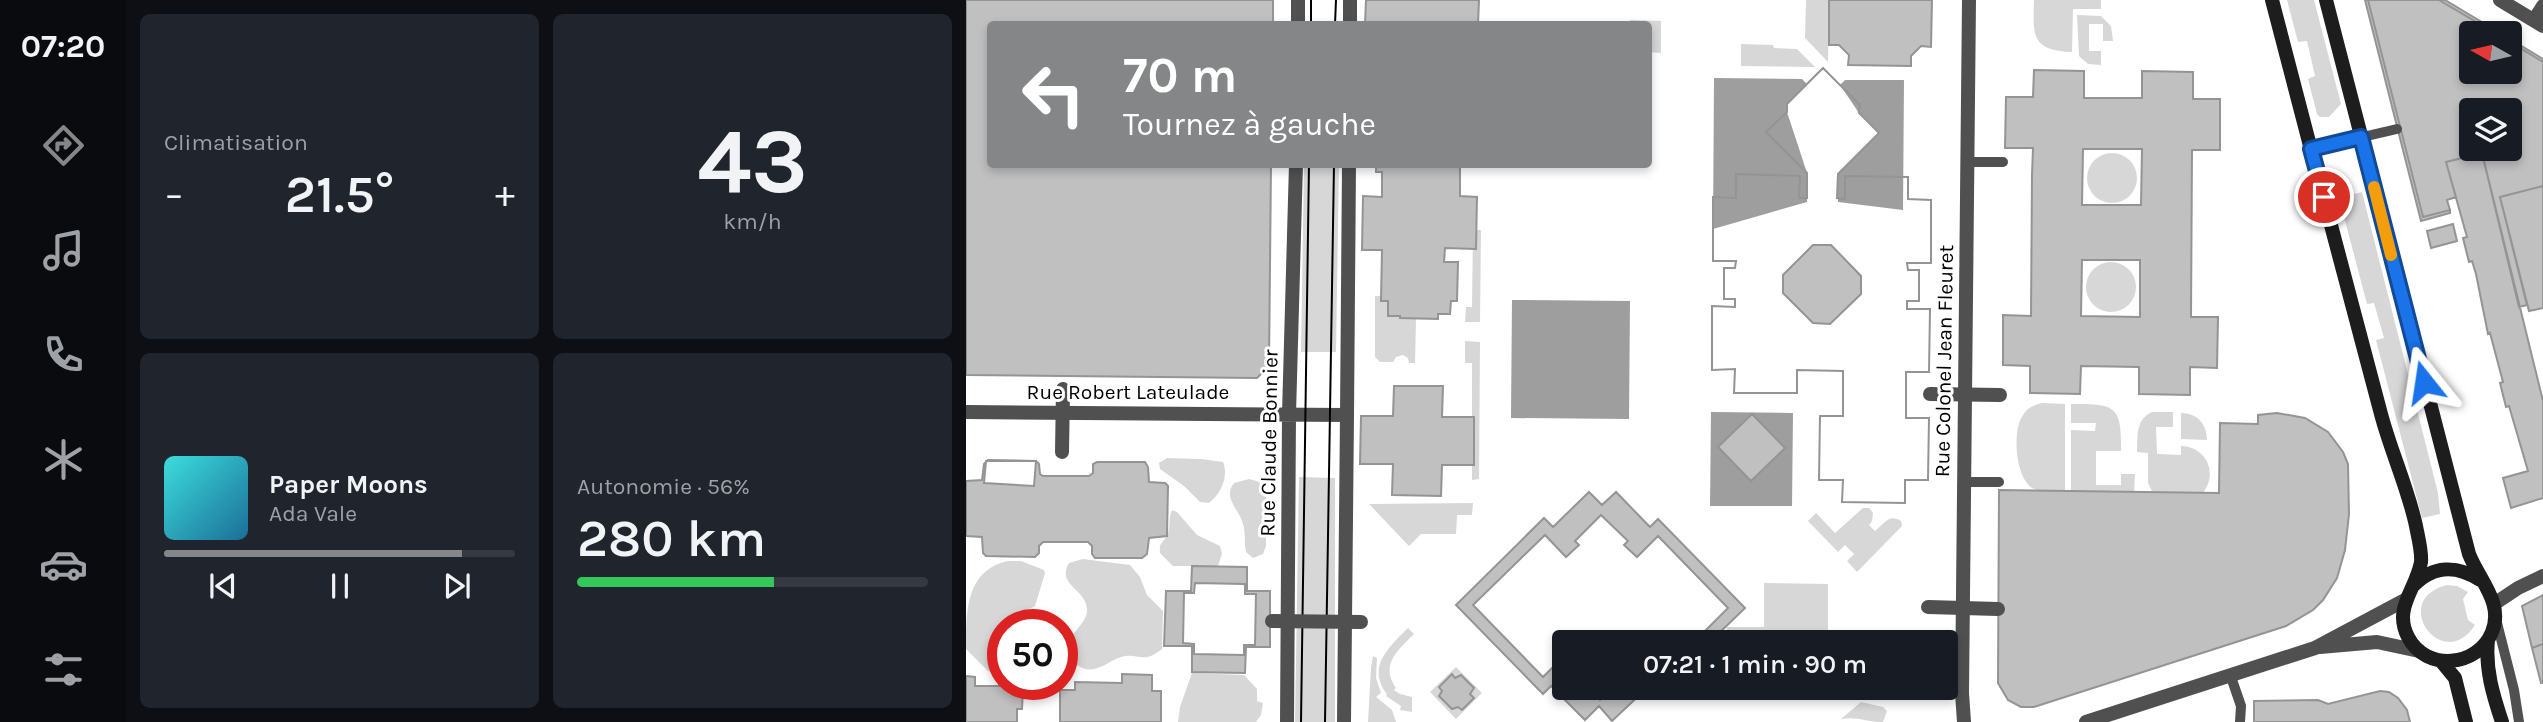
<!DOCTYPE html>
<html lang="fr">
<meta charset="utf-8">
<style>
body{margin:0;font-family:Karla,sans-serif;background:#20242c;color:#f1f3f6;height:100vh;display:flex;flex-direction:column;font-size:26px;white-space:nowrap}
*{box-sizing:border-box;margin:0}
p{font-size:23px;color:#9ea1a6}
.icon{flex:none;width:38px;height:38px;fill:none;stroke:currentColor;stroke-width:2;stroke-linecap:round;stroke-linejoin:round}
.map{position:relative;flex:1;overflow:hidden}
.side{display:flex;flex-direction:column;gap:14px;padding:14px;background:#0d0f14;width:840px}
.side>*{flex:none}
.hud{position:absolute;left:21px;top:21px;width:665px;height:147px;border-radius:7px;box-shadow:0 4px 10px #0003;background:#858687;color:#fff;overflow:hidden}
.needle{width:46px;rotate:278deg}
.fabs{position:absolute;left:1493px;top:21px;display:grid;gap:14px}
.fabs a{display:grid;place-items:center;width:63px;height:63px;border-radius:7px;background:#171b24;box-shadow:0 4px 10px #0003;font-size:35px}
.speed{position:absolute;left:21px;top:609px;display:flex;gap:14px;font-size:35px;font-weight:700;text-align:center}
.speed>*{display:grid;place-content:center;width:91px;height:91px;border-radius:50%;background:#171b24;box-shadow:0 4px 10px #0003;line-height:1}
.speed .limit{border:10px solid #d22;background:#fff;color:#111}
.pin{position:absolute;display:grid;place-items:center;width:60px;height:60px;color:#fff;margin:-30px;border:4px solid #fff;border-radius:50%;box-shadow:0 2px 7px #0007}
.me{position:absolute;width:77px;margin:-38px;rotate:345deg;stroke-linejoin:round;filter:drop-shadow(0 0 5px #0008)}
.turn{display:flex;align-items:center;gap:24px;height:147px;padding:0 21px;font-size:32px}
.turn .icon{width:91px;height:91px;stroke-width:2.5}
.turn b{display:block;font-size:49px;line-height:60px}
.big{font-size:52px;font-weight:600;line-height:1.1}
.side .card{flex:1;display:flex;flex-direction:column;justify-content:center;gap:10px;min-width:0;padding:0 24px;border-radius:10px;background:#20242c}
.side .dial{align-items:center;gap:0}
.dial b{font-size:91px;line-height:1}
.song{display:flex;align-items:center;gap:21px}
.cover{width:84px;height:84px;border-radius:10px;background:linear-gradient(135deg,hsl(180 70% 55%),hsl(200 70% 35%))}
.played{height:7px;border-radius:4px;background:linear-gradient(90deg,#858687 85%,#363941 85%)}
.keys{display:flex;justify-content:space-around;direction:ltr}
.heat{display:flex;justify-content:space-between;align-items:center;font-size:38px;direction:ltr}
.charge{height:10px;border-radius:5px;background:linear-gradient(90deg,#34c759 56%,#363941 0)}
.side .tiles{flex:1;display:grid;gap:14px;grid-template-columns:repeat(2,1fr)}
.trip{position:absolute;left:586px;top:630px;width:406px;height:70px;border-radius:7px;background:#171b24;box-shadow:0 4px 10px #0003;font-weight:600;line-height:70px;text-align:center}
main{display:flex;flex:1;min-height:0}
.tabs{display:flex;flex-direction:column;width:126px;justify-content:space-around;align-items:center;background:#090b0e;color:#9ea1a6}
.tabs .icon{width:49px;height:49px}
.tabs .on{color:#858687}
.tabs b{font-size:32px;color:#f1f3f6}
.map>svg:first-child{display:block}
.green{fill:#d7d7d7}
.water{fill:#9e9e9e;fill-rule:evenodd}
.building{fill:#c0c0c0;stroke:#949494;stroke-width:2;fill-rule:evenodd}
.lines{fill:none;stroke-linecap:round;stroke-linejoin:round}
.service{stroke:#505050;stroke-width:10}
.minor{stroke:#505050;stroke-width:14}
.tertiary{stroke:#505050;stroke-width:14}
.secondary{stroke:#1d1d1d;stroke-width:14}
.tram{stroke:#000;stroke-width:2}
.pedestrian-bridge{stroke:#505050;stroke-width:14}
.route-casing{stroke:#114b97;stroke-width:18}
.route{stroke:#1a73e8;stroke-width:12}
.slow{stroke:#f59e0b;stroke-width:12}
.labels{text-anchor:middle;dominant-baseline:central;stroke-width:6;stroke-linejoin:round;paint-order:stroke}
.street-label{font-size:21px;fill:#000;stroke:#fff}
</style>
<main>
<nav class="tabs">
<b>07:20</b>
<svg class="icon on" aria-label="directions" viewBox="0 0 24 24"><path d="M12 3l9 9-9 9-9-9zM9 14v-3h6M13 9l2 2-2 2"/></svg>
<svg class="icon" aria-label="music" viewBox="0 0 24 24"><path d="M9 18V5l10-2v13"/><circle cx="6" cy="18" r="3"/><circle cx="16" cy="16" r="3"/></svg>
<svg class="icon" aria-label="phone" viewBox="0 0 24 24"><path d="M5 4h4l2 5-3 2q2 4 5 5l2-3 5 2v4C11 20 4 13 5 4z"/></svg>
<svg class="icon" aria-label="climate" viewBox="0 0 24 24"><path d="M12 3v18M4 7l16 10M4 17L20 7"/></svg>
<svg class="icon" aria-label="car" viewBox="0 0 24 24"><path d="M5 17H2v-5l4-1 3-4h7l3 4 3 1v5h-3M9 17h6M6 11h13"/><circle cx="7" cy="17" r="2"/><circle cx="17" cy="17" r="2"/></svg>
<svg class="icon" aria-label="filters" viewBox="0 0 24 24"><path d="M4 7h16M4 17h16"/><circle cx="9" cy="7" r="2"/><circle cx="15" cy="17" r="2"/></svg>
</nav>
<section class="side">
<div class="tiles">
<div class="card"><p>Climatisation</p>
<div class="heat"><a>−</a><b class="big">21.5°</b><a>+</a></div>
</div>
<div class="card dial"><b>43</b><p>km/h</p></div>
<div class="card">
<div class="song"><i class="cover"></i><div><b>Paper Moons</b><p>Ada Vale</p></div></div>
<div class="played"></div>
<div class="keys"><svg class="icon" aria-label="previous" viewBox="0 0 24 24"><path d="M18 5L8 12l10 7zM5 5v14"/></svg><svg class="icon" aria-label="pause" viewBox="0 0 24 24"><path d="M8 5v14M16 5v14"/></svg><svg class="icon" aria-label="next" viewBox="0 0 24 24"><path d="M6 5l10 7-10 7zM19 5v14"/></svg></div>
</div>
<div class="card"><p>Autonomie · 56%</p><b class="big">280 km</b><div class="charge"></div></div>
</div>
</section>
<div class="map">
<svg width="1577" height="722" viewBox="0 0 1577 722">
<rect width="100%" height="100%" fill="#fff"/>
<!-- green -->
<path class="green" d="M840,0H863L862,62L839,38Z
M1068,0H1135V9H1107L1106,52C1065,50 1067,36 1068,0Z
M1321,0H1348L1375,104L1363,117H1354L1351,114L1342,79L1349,76L1341,41L1332,42Z
M1111,15L1135,16L1145,26L1147,41H1137V24H1123V51H1135V65L1122,64L1113,56Z
M664,20L695,21V53L683,52L682,24H664Z
M775,44L807,45L808,48L831,49L849,67L775,66Z
M1121 178a25 25 0 1 1 50 0a25 25 0 1 1-50 0Z
M338,165H373L370,352H335Z
M1396,192L1472,493L1474,514L1456,518L1410,340L1418,338L1408,303L1401,304L1373,198Z
M507,230H515L514,322H499L500,307H506Z
M1120 287a25 25 0 1 1 50 0a25 25 0 1 1-50 0Z
M409,296H414L415,301H422V315L450,319L449,363H443L442,358L437,355L430,357L427,362H414L409,357Z
M499,341L514,342L513,479L506,480V363H499Z
M1076,403L1099,404V492C1088,492 1076,493 1066,488C1049,477 1046,430 1057,415C1061,408 1068,405 1076,403Z
M1105,404C1149,404 1156,405 1155,451H1130V485H1155V474H1169L1168,493L1105,492V430L1129,431L1130,423H1105Z
M1186,412H1207V427H1190L1191,454L1215,455V446C1241,447 1253,474 1236,494L1187,493L1182,483V453L1171,452C1172,436 1169,420 1186,412Z
M1215,413C1231,413 1241,424 1241,440L1215,439Z
M201,458L235,459L257,462C263,476 255,494 243,503L234,502L218,486L194,469L193,463Z
M333,477L369,478V722H329Z
M283,479L294,482L300,493V546L297,554L287,558L280,552C278,543 280,533 277,524C274,510 256,498 268,483Z
M507,503L506,515H491L490,534H455L443,546L403,504Z
M897,508H903L907,513L906,521L903,525L909,531C918,524 923,513 935,521L936,526L891,572L881,561L888,554L879,545L872,552L842,521L850,513L869,533Z
M206,510L211,512L231,535L254,546L256,554L252,566H207L194,553C193,542 196,544 201,536C205,529 202,518 206,510Z
M117,559L164,565L174,577L181,595L197,611L196,649C176,665 172,652 155,657C140,662 127,677 111,665C106,661 103,657 102,652C99,634 122,625 121,609C120,589 90,585 103,563Z
M42,561H55L78,570L79,573L69,606L62,610L51,611V618L62,621L65,625H37V675L22,671L0,649C0,611 0,570 42,561Z
M798,583L862,584V642H760L761,627H798Z
M1481,585L1491,586L1502,592L1497,599L1502,620L1509,625C1477,675 1422,600 1481,585Z
M442,628L448,634C431,651 414,665 430,688L428,690L434,694L446,697V712L434,710L435,706L420,696L421,694C400,667 423,647 442,628Z
M407,656L411,658L410,678L415,693L410,697L426,710L430,722H402L405,668Z
M490,667L516,693L490,719L464,692Z
M226,673L278,675L291,689V701L297,703L295,715L290,722H212L214,707Z
M895,702L917,707L921,711L917,722C901,722 891,716 875,719Z"/>
<!-- water -->
<path class="water" d="M748,78L836,79L841,84L821,104V112L841,173V202L747,229Z
M879,80H938L937,210L872,202V174L913,133L893,113L874,85Z
M546,300L664,301L663,419L545,418Z
M745,412L827,413L826,506H744ZM785,414L819,448L785,481L752,447Z"/>
<!-- building -->
<path class="building" d="M0,0H307V24H24V164H305L303,366L291,378L0,375Z
M400,0H513L512,24H399Z
M863,0H966L965,47L955,46L945,56V66L882,65L883,55L873,45H863Z
M1399,0H1402L1457,217L1484,210V213L1455,221Z
M1402,0H1473L1529,33H1505V72H1544V42L1577,62V186L1534,197L1561,305L1553,307L1516,153L1480,162L1490,197L1481,200L1484,210L1457,217ZM1505,110H1544V149H1505Z
M1473,0H1479L1534,33H1529Z
M1544,39L1577,59V62L1544,42Z
M857,68L894,105L893,113L913,133L872,174L871,198L879,199V176L942,177V199L965,200V263H941L942,270H953V301H941V309H964L963,372H940V418H963L962,480H939V503L876,502L877,480H853L854,416H877V371L831,370V393H768L769,369L746,370V306L769,307V299H758V268H769L770,261H747V197L770,198V174L834,176L833,198H841V173L800,132L821,112V104ZM847,245H865L895,276V294L864,324L847,323L817,293V275Z
M857,68L894,105L893,113L913,133L872,174L871,198L879,199V176L942,177V199L965,200V263H941L942,270H953V301H941V309H964L963,372H940V418H963L962,480H939V503L876,502L877,480H853L854,416H877V371L831,370V393H768L769,369L746,370V306L769,307V299H758V268H769L770,261H747V197L770,198V174L834,176L833,198H841V173L800,132L821,112V104Z
M1068,70L1118,71V98H1176V71L1227,72V99H1254V150H1226L1225,317H1252L1251,368L1224,367V395L1173,394V367L1115,366L1114,394L1064,393V366L1037,365V315L1065,316L1066,175L1067,148H1039L1040,97H1067ZM1117,149H1176L1175,205H1116ZM1116,260H1174V317L1115,316Z
M1516,153L1577,401V498L1545,508L1537,478L1562,471L1543,406L1540,407L1534,383L1537,382L1524,333L1522,334L1510,274L1506,261L1503,262L1497,238L1501,237L1480,162Z
M410,164H494V196L511,197L510,249L479,248L478,262H492L491,301H485L484,314H472V319L434,318V316H422V301H415L416,250H396L397,196L416,197V172H410Z
M1577,186V308L1563,311L1534,197Z
M1487,224L1491,241L1465,248L1461,231Z
M428,386H477L476,417H508V465H476L475,496L426,495L427,464H394L395,416H427Z
M1311,413L1339,418L1362,432L1377,452L1382,464L1383,514L1379,550L1371,578L1357,600L1347,610L1320,626L1068,707H1055L1042,700L1032,683L1033,490L1253,493L1254,423L1292,424V415Z
M786,414L819,448L785,481L752,447Z
M22,460L70,461L73,464L74,474L77,476H123L127,473V464L131,462H179L182,467L183,482L199,483L202,486L201,536L183,538L181,554L176,558H129L126,554V546L122,542H77L73,546V553L69,557L20,556L17,553L16,537L0,536V481L16,480L18,464Z
M20,461H70L68,486L18,483Z
M623,492L636,505L650,492L684,527L692,519L779,608L744,642H598V688H681L646,721L633,706L619,720L585,686L577,694L490,605L578,518L587,527Z
M635,515L662,541L658,545L671,557L692,536L762,608L728,642H598V656L577,677L507,605L579,535L600,557L613,545L609,541Z
M226,566L281,567V591H304V647H280L279,673L226,672V646H198L200,591H225Z
M229,583L279,584V594H290L289,645H278V655L228,654V644L217,643L218,593H228Z
M1577,595V644L1566,648L1556,606Z
M1577,644V683H1575L1566,648Z
M156,674L186,675V691H195V722H94V690H109V682L156,683Z
M486,674L489,678L495,675L508,688L504,694L508,698L496,710L492,707L486,709L473,696L476,691L473,687Z
M0,676L9,677V686H33V677H37V684H51L52,688H57L56,709H51V722H0Z
M623,688H646L634,700Z
M1414,691L1423,692L1432,698L1441,710L1444,722H1288V701L1352,700L1362,704Z"/>
<g class="lines">
<!-- service -->
<path class="service" d="M1345,149L1431,129
M1000,162H1037
M998,482H1033
M1530,619L1548,690L1553,722
M1264,674L1275,706L1274,722"/>
<!-- minor -->
<path class="minor" d="M1534,0L1577,26
M1568,20L1577,6
M384,24V0
M381,415L383,164
M998,722L996,693L1003,0"/>
<!-- tertiary -->
<path class="tertiary" d="M332,24V0
M0,412L381,415L378,722
M1528,604L1552,588L1577,576
M1354,647L1411,642L1453,651
M321,722L323,414L330,164
M1120,722L1349,648L1439,600"/>
<!-- secondary -->
<path class="secondary" d="M1306,0C1342,138 1378,277 1415,414C1425,452 1442,488 1450,526C1452,537 1456,551 1455,562C1450,590 1427,608 1442,637C1460,672 1512,667 1526,632C1538,603 1513,580 1503,554L1360,0
M1447,586C1467,565 1491,565 1514,580
M1522,640C1519,669 1527,695 1536,722
M1475,661L1489,678L1500,722"/>
<!-- tram -->
<path class="tram" d="M345,24V0
M369,24L370,0
M335,722L343,164
M359,722L368,164"/>
<!-- pedestrian-bridge -->
<path class="pedestrian-bridge" d="M964,394L1034,395
M96,452L97,389
M962,607L1032,609
M306,621L395,622"/>
</g>
<g class="lines">
<defs>
<path id="route" d="M1358,197L1345,149L1395,137L1458,382"/>
</defs>
<!-- route casing -->
<use href="#route" class="route-casing"/>
<!-- route -->
<use href="#route" class="route"/>
<!-- slow -->
<path class="slow" d="M1408,187L1425,255"/>
</g>
<g class="labels">
<!-- street labels -->
<g class="street-label">
<text transform="translate(978 361) rotate(-89)">Rue Colonel Jean Fleuret</text>
<text x="162" y="392">Rue Robert Lateulade</text>
<text transform="translate(303 443) rotate(-89)">Rue Claude Bonnier</text>
</g>
</g>
</svg>
<div class="fabs">
<a><svg class="needle" viewBox="-14 -14 28 28"><path d="M0-13l5 13h-10z" fill="#e53935"/><path d="M0 13l5-13h-10z" fill="#9ea1a6"/></svg></a>
<a><svg class="icon" aria-label="layers" viewBox="0 0 24 24"><path d="M12 4l9 5-9 5-9-5zM3 14l9 5 9-5"/></svg></a>
</div>
<div class="speed"><div class="limit">50</div></div>
<div class="pin" style="left:1358px;top:197px;background:#d93025"><svg class="icon" aria-label="arrive" viewBox="0 0 24 24"><path d="M6 21V4h12l-3 4 3 4H6"/></svg></div>
<svg class="me" style="left:1458px;top:382px" viewBox="-20 -20 40 40"><path d="M0-17L14 15 0 8-14 15z" fill="#1a73e8" stroke="#fff" stroke-width="4"/></svg>
<div class="trip">07:21 · 1 min · 90 m</div>
<div class="hud">
<div class="turn"><svg class="icon" aria-label="left" viewBox="0 0 24 24"><path d="M17 20v-9H6M10 6l-5 5 5 5"/></svg><div><b>70 m</b>Tournez à gauche</div></div>
</div>
</div>
</main>
